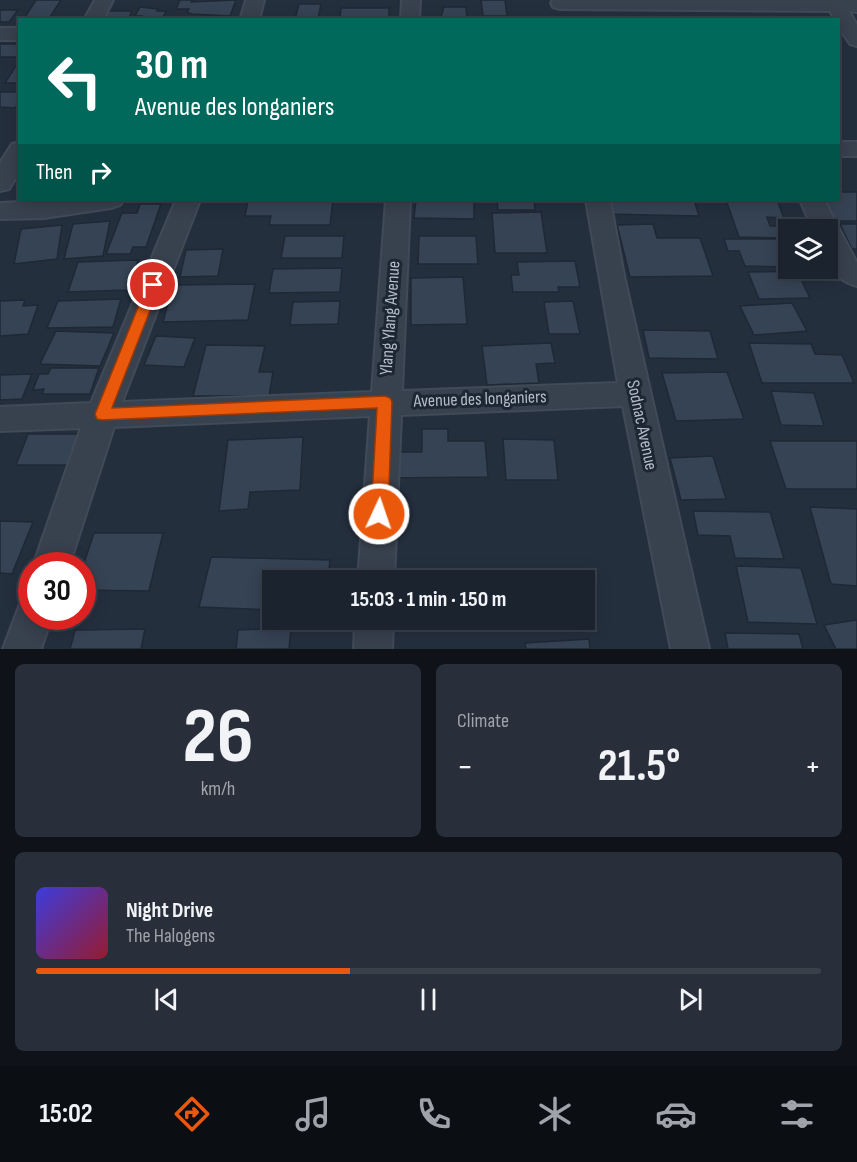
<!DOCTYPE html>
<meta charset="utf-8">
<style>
body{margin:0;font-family:"Sofia Sans Condensed",sans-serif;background:#282f3a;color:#f1f3f6;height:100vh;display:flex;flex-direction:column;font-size:22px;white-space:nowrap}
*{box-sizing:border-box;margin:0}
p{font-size:20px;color:#a0a4aa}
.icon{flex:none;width:33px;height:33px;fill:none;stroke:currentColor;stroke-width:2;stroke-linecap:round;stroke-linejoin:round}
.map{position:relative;height:649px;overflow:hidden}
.sheet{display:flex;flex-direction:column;gap:15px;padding:15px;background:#0f1319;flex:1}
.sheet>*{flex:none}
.banner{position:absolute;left:18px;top:18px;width:822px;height:183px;border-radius:0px;box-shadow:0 3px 15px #0003,0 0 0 2px #39404a;background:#00695c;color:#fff;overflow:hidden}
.fabs{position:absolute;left:778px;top:219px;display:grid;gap:12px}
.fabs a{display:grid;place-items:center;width:60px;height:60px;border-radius:0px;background:#1b232e;box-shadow:0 3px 15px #0003,0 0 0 2px #39404a;font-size:30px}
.speed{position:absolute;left:18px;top:552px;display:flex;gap:12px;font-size:30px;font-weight:700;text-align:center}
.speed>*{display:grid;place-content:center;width:78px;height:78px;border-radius:50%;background:#1b232e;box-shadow:0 3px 15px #0003,0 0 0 2px #39404a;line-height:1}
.speed .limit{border:9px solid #d22;background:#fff;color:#111}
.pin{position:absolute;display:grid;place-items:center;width:51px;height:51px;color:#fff;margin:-26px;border:3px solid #fff;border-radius:50%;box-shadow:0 2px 6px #0007}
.me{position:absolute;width:66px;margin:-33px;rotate:3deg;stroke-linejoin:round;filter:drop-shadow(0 0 4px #0008)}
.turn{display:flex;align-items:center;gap:21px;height:126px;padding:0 18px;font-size:27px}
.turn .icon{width:78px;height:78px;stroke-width:2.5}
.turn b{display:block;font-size:42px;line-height:51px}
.then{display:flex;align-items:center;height:57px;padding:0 18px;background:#0003;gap:12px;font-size:22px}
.big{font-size:45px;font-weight:700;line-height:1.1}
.sheet .tile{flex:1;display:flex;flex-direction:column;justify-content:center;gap:9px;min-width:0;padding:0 21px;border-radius:9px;background:#282f3a}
.sheet .dial{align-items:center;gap:0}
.dial b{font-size:78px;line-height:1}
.song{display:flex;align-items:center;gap:18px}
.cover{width:72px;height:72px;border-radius:9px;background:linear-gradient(135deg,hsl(240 70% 55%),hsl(350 70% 35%))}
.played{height:6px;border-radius:3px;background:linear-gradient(90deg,#ea580c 40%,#39404a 40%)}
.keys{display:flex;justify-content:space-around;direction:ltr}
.heat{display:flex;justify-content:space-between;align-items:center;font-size:33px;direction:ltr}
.sheet .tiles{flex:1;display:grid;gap:15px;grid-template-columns:1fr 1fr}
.tile:last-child{grid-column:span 2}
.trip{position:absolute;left:262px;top:570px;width:333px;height:60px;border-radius:0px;background:#1b232e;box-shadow:0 3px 15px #0003,0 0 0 2px #39404a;font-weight:700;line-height:60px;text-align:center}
.menu{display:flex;height:96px;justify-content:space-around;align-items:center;background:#0b0e12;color:#a0a4aa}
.menu .icon{width:42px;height:42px}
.menu .active{color:#ea580c}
.menu b{font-size:27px;color:#f1f3f6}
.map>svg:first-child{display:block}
.building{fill:#364354;stroke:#1f2835;stroke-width:1.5}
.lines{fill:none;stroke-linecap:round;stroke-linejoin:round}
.minor-casing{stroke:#414a57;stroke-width:4}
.minor{fill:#38414e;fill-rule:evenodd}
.route{fill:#ea580c;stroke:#983908;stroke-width:1.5}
.labels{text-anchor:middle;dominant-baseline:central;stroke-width:6;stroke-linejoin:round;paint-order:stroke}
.street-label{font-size:18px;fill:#b4bcc9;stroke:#1d2633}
</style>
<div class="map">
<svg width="857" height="649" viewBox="0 0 857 649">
<rect width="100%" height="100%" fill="#242f3e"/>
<!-- building -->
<path class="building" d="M36,0H61L50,17H25Z
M180,0H193L191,2L236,0L230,16L191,14L187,12L189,9H176Z
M481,0H505L507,16H483Z
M299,4H321L318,19H295Z
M140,7L158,9L157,11H166L162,20H140L142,16H135Z
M444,7H466L467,20H445V17H441Z
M341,8H389V20L340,19Z
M0,10H18L9,22H0Z
M109,11H132L128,20H104Z
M0,44H20V57H0Z
M17,64H20V83H5Z
M0,92H20V101L15,108L0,107Z
M838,192H857V221H827L816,200H838Z
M248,200H333L330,225H269L271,216H245Z
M416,200H474V219L414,218Z
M497,200H534L535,210H498Z
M601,200H694L699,216L604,214Z
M726,200H777L784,218L767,217L770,226H780L785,238L739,237Z
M140,204H161L146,247H133L130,254H106L122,213H137Z
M541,212L547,253H495L492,213Z
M110,221L103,256L64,259L73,224Z
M653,224L657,238H700L713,276L630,277L617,225Z
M840,224H857V249H852Z
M62,225L57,259L14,264L21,229Z
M285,236H344L342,258H281Z
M419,236H476L478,264H418Z
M724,239H780L789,261V267L745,266L739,251H728Z
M223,249L218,276L180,277L186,250Z
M138,260L130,290L68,292L78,262Z
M575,261L580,287H558L559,292H513L511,275H519L517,262Z
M342,268L340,292L269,293L273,269Z
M797,271L810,298L759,299L748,272Z
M463,277L467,324L411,325V278Z
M255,284L248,320L163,322L173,285Z
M121,299L113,327L47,328L58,301Z
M25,300L23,306L38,305L28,334L0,336V301Z
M340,301L338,324L290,325L293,302Z
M573,301L580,334H549L544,302Z
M792,303L807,331L754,335L740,306Z
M643,330L710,331L718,359L649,358Z
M56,331L114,333L100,366L40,364Z
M156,336L195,338L184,367L144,365Z
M551,343L555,363L536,364L539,383L487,385L482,346Z
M749,343L811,344L815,354L842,355L854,383H762Z
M206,345L265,346L259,372H273L269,396H193Z
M51,368H99L90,394H42L44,389L33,390L39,374H48Z
M727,372L744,419L676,421L662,373Z
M32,374L22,399L0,400V375Z
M771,391L814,393L824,426L781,425Z
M422,429H448V441H485L488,477L387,478V452H422Z
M28,434H80L69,465H16Z
M303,437L300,490L250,492L248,509L219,511L228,440Z
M503,439L554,440L558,480H506Z
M770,441H857V489H786Z
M713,456L726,499L681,500L670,458Z
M810,507L857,509V586L831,584Z
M693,511L770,512L784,559L735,558L730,536L698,535Z
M0,521L33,522L12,574L0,573Z
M94,533H163L149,591L82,590V569Z
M211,557L330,560L328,580H273V610L199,607Z
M736,566L801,568L817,624L748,622Z
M857,620V649H836L824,625Z
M291,628L289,649H236L238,630Z
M145,629L141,649H70L75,630Z
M725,633L799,634L803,649H728Z
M589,639L590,649H526L525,643Z"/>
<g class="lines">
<defs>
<path id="minor" d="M95,0H113L103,20H84Z
M246,0H264L259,20H240Z
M402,0H420L419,20H401Z
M553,0H857V12L849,11L857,25V46L850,44L838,26V20H835L830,11L560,9L553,7L551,3Z
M0,28H20V40H0Z
M20,142V171L9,189L0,191V163L12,144Z
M838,142H857V156H838Z
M63,200H123L120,205L111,208L44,218L0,219V203Z
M176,200H200L122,402L372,392L386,200H410L402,391L618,383L586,200H610L624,276L709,649H671L623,406L401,415L394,580H358L370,416L114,427L69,566H33L81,428L0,431V407L91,403Z
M800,200H824L857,263V286C825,277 828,257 828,230H813Z
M32,599V616H52L41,649H3L20,604Z
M355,620H393L392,649H354Z"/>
</defs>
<!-- minor casing -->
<use href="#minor" class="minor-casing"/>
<!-- minor -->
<use href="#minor" class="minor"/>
</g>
<!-- route -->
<path class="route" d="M153,281L160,285L112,408L385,396L390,398L392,402L388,514L385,519L379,521L374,519L371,514L377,408L102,420L97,419L95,414L147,285Z"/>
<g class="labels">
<!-- street labels -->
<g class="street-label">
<text transform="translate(390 318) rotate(-86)">Ylang Ylang Avenue</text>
<text transform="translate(480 399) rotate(-2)">Avenue des longaniers</text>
<text transform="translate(642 425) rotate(78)">Sodnac Avenue</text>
</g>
</g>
</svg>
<div class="fabs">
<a><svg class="icon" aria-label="layers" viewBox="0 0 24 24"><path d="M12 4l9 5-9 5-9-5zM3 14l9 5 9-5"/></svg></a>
</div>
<div class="speed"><div class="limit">30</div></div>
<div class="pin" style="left:153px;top:285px;background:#d93025"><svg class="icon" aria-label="arrive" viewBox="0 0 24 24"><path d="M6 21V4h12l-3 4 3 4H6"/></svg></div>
<svg class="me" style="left:379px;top:514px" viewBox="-20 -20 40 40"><circle r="17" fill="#ea580c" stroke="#fff" stroke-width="3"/><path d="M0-11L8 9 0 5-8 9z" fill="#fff"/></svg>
<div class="trip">15:03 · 1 min · 150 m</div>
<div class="banner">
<div class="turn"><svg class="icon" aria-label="left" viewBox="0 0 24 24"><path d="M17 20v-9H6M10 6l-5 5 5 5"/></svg><div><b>30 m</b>Avenue des longaniers</div></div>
<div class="then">Then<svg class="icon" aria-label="right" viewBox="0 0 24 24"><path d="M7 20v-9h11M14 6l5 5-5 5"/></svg></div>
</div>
</div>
<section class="sheet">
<div class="tiles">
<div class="tile dial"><b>26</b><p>km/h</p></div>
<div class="tile"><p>Climate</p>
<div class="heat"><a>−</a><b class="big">21.5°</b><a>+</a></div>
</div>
<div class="tile">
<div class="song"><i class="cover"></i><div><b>Night Drive</b><p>The Halogens</p></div></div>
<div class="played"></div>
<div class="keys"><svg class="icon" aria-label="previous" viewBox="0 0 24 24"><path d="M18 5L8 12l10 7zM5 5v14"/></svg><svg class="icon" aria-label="pause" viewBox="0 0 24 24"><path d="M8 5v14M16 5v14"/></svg><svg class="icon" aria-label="next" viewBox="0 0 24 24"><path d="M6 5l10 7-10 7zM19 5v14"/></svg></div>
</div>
</div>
</section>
<nav class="menu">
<b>15:02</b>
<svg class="icon active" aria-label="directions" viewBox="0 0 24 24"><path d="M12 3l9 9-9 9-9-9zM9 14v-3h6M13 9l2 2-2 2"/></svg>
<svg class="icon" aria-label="music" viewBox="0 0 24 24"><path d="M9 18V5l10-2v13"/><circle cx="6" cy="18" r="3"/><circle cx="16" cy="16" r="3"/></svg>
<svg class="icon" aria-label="phone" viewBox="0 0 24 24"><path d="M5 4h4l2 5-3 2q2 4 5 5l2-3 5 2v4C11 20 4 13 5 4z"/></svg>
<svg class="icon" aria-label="climate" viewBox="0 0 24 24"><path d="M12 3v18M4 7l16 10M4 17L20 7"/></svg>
<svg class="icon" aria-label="car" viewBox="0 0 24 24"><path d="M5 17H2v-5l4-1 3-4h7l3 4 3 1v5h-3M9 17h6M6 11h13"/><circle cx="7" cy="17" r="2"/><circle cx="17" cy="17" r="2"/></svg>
<svg class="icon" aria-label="filters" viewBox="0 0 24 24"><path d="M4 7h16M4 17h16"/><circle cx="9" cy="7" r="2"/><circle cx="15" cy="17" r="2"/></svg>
</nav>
